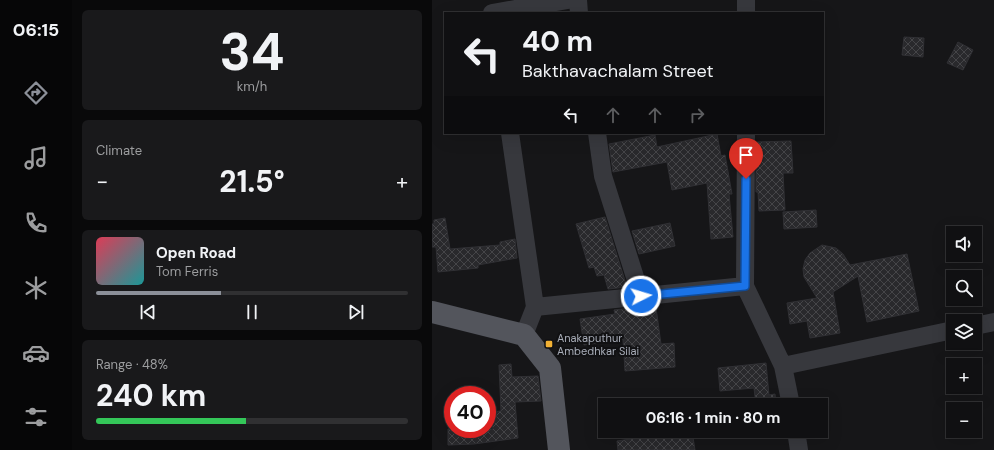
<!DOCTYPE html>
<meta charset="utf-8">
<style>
body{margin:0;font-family:"DM Sans",sans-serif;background:#19191b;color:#f1f3f6;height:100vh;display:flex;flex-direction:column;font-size:15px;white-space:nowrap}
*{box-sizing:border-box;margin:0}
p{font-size:13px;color:#9c9d9f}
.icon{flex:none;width:22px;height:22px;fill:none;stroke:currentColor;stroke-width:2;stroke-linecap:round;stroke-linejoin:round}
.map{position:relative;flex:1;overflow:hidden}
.sheet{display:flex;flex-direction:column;gap:10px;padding:10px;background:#09090a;width:360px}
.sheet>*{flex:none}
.top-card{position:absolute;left:12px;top:12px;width:380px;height:122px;border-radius:0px;box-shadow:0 4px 16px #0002,0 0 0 1px #303032;background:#101012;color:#f1f3f6;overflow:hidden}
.tools{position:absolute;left:514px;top:226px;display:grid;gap:8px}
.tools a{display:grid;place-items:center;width:36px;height:36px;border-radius:0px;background:#101012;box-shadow:0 4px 16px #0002,0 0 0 1px #303032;font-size:20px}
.speed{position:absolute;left:12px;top:386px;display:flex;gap:8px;font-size:20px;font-weight:700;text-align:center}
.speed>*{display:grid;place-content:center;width:52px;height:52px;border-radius:50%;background:#101012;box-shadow:0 4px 16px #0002,0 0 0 1px #303032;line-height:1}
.speed .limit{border:6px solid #d22;background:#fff;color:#111}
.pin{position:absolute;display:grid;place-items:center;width:34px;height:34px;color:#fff;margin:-41px -17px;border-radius:50% 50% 50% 0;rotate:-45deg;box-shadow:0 0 4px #0007}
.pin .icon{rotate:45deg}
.me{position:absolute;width:44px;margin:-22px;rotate:85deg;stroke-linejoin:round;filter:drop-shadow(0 0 3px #0008)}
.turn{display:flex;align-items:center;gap:14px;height:84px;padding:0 12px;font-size:18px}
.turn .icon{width:52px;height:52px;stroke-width:2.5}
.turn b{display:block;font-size:28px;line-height:34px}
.lanes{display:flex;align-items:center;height:38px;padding:0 12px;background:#0003;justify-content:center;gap:20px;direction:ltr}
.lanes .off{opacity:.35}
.big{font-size:30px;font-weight:700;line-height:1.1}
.sheet .card{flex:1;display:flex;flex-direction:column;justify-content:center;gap:6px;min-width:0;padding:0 14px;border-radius:6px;background:#19191b}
.sheet .dial{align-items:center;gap:0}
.dial b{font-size:52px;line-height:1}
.song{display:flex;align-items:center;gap:12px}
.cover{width:48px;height:48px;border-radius:6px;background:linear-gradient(135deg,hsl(350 70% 55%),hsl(180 70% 35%))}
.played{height:4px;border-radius:2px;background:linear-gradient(90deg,#8c9099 40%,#303032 40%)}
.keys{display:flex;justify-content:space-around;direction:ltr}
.heat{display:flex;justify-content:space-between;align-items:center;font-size:22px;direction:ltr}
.charge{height:6px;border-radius:3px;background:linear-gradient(90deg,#34c759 48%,#303032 0)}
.trip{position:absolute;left:166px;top:398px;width:230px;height:40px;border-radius:0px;background:#101012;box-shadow:0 4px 16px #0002,0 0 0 1px #303032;font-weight:700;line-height:40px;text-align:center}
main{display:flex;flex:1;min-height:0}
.dock{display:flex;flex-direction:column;width:72px;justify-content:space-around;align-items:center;background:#060607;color:#9c9d9f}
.dock .icon{width:28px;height:28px}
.dock .current{color:#8c9099}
.dock b{font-size:18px;color:#f1f3f6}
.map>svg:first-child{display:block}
.building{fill:url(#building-cross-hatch);stroke:#303034}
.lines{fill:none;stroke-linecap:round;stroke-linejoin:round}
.minor{stroke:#37383d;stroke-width:18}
.major{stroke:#53555c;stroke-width:22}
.route-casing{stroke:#114b97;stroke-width:10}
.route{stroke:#1a73e8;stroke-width:7}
.poi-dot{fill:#f2b134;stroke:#111113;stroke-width:1.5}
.labels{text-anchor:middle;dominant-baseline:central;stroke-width:4;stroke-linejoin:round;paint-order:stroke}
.poi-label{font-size:11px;fill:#a8adb8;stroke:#111113;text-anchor:start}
</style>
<main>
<nav class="dock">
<b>06:15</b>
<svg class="icon current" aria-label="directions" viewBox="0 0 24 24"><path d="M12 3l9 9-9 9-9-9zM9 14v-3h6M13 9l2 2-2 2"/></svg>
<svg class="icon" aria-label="music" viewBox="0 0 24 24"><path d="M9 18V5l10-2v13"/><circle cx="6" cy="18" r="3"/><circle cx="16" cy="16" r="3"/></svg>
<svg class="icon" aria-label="phone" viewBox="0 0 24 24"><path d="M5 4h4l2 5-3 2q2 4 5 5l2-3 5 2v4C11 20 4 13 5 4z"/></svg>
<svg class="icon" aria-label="climate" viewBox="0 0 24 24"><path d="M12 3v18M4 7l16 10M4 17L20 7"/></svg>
<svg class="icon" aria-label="car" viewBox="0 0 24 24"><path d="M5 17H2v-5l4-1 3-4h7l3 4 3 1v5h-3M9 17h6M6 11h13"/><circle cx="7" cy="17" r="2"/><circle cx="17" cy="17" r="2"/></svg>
<svg class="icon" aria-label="filters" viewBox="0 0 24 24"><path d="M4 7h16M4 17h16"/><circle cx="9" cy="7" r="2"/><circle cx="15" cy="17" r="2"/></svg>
</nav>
<section class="sheet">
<div class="card dial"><b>34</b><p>km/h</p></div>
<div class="card"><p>Climate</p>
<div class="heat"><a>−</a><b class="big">21.5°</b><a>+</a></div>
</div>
<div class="card">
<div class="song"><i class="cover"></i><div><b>Open Road</b><p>Tom Ferris</p></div></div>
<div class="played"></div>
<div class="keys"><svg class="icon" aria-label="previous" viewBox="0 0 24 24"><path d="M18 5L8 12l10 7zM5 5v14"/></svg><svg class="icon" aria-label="pause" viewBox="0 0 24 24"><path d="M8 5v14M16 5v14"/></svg><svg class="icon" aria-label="next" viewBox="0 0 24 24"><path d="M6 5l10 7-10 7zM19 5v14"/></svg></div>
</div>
<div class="card"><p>Range · 48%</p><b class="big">240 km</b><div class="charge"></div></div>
</section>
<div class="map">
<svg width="562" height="450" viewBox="0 0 562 450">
<defs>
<pattern id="building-cross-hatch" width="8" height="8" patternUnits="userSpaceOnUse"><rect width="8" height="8" fill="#29292c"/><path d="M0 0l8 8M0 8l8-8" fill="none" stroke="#454548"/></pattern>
</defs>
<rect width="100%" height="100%" fill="#161618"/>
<!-- building -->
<path class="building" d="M472,37L492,38L491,57L470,55Z
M526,42L541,50L531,70L515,63Z
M285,134L289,156L293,155L300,194H297L301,237L279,239L275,183L240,190L235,162L181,172L177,144L223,135L225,147Z
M359,141L361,173H351L353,210L327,211L326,192H324V142Z
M384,210L385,227L352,229L351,212Z
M173,217L195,287L176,289L172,275L165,276L162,267L157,268L144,224Z
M13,218L18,249L68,245V242L83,239L85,258L46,265V268L6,272L4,247H0V224H2V220Z
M238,223L243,246L207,254L200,231Z
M390,245L404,248L411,254L418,265L475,254L487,311L435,322L426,276L401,292L408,333L378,338L375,321L358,324L355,303L385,298L372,277L371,269L373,260L378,253Z
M207,307L208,310L224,308L229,344L242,343L243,367L193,371L191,339L152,345L148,319L183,314L182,310Z
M334,363L337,395L343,394L344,405H324L322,388L288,391L286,368Z
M79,364L80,377L106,376L109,401L83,402L86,438L42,444L16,445V429H61L59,412L69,411L67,365Z
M251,431H260L263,450H186L185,441Z
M327,431H347V436L328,438Z"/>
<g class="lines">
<!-- minor -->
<path class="minor" d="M146,0L147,13
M60,13L136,0
M314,13V0
M78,133L103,307
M165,133L171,176L209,296
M313,286L351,366L359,405
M543,326L562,322
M92,335L103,307L313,286L314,133
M351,366L521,330
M364,431L367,450"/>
<!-- major -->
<path class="major" d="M0,312L92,335L118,368L127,450"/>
</g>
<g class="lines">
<defs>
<path id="route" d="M209,296L313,286L314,179"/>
</defs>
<!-- route casing -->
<use href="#route" class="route-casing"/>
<!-- route -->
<use href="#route" class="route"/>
</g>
<!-- markers -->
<rect class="poi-dot" x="113" y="340" width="8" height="8" rx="2"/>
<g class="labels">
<!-- poi labels -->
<g class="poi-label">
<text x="125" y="338">Anakaputhur<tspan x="125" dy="13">Ambedhkar Silai</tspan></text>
</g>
</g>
</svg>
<div class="tools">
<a><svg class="icon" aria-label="sound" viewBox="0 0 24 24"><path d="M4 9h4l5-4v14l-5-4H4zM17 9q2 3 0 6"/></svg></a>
<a><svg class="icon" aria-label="search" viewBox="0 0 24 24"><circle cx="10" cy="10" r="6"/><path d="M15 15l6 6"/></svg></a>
<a><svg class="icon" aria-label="layers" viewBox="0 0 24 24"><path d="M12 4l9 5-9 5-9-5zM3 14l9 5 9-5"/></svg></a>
<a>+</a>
<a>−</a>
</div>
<div class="speed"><div class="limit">40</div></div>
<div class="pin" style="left:314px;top:179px;background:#d93025"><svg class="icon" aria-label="arrive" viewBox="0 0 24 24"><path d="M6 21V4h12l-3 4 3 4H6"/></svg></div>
<svg class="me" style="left:209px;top:296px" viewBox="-20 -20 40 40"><circle r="17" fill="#1a73e8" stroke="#fff" stroke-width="3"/><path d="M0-11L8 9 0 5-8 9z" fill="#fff"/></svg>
<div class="trip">06:16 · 1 min · 80 m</div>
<div class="top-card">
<div class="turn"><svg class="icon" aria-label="left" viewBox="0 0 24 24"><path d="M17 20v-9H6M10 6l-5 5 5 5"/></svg><div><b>40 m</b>Bakthavachalam Street</div></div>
<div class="lanes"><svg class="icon" aria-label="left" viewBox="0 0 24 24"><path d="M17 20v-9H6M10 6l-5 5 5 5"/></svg><svg class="icon off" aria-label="ahead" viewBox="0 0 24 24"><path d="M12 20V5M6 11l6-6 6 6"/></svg><svg class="icon off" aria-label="ahead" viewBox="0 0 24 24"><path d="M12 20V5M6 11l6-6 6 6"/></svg><svg class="icon off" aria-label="right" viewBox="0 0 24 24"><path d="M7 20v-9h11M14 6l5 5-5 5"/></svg></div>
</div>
</div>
</main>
